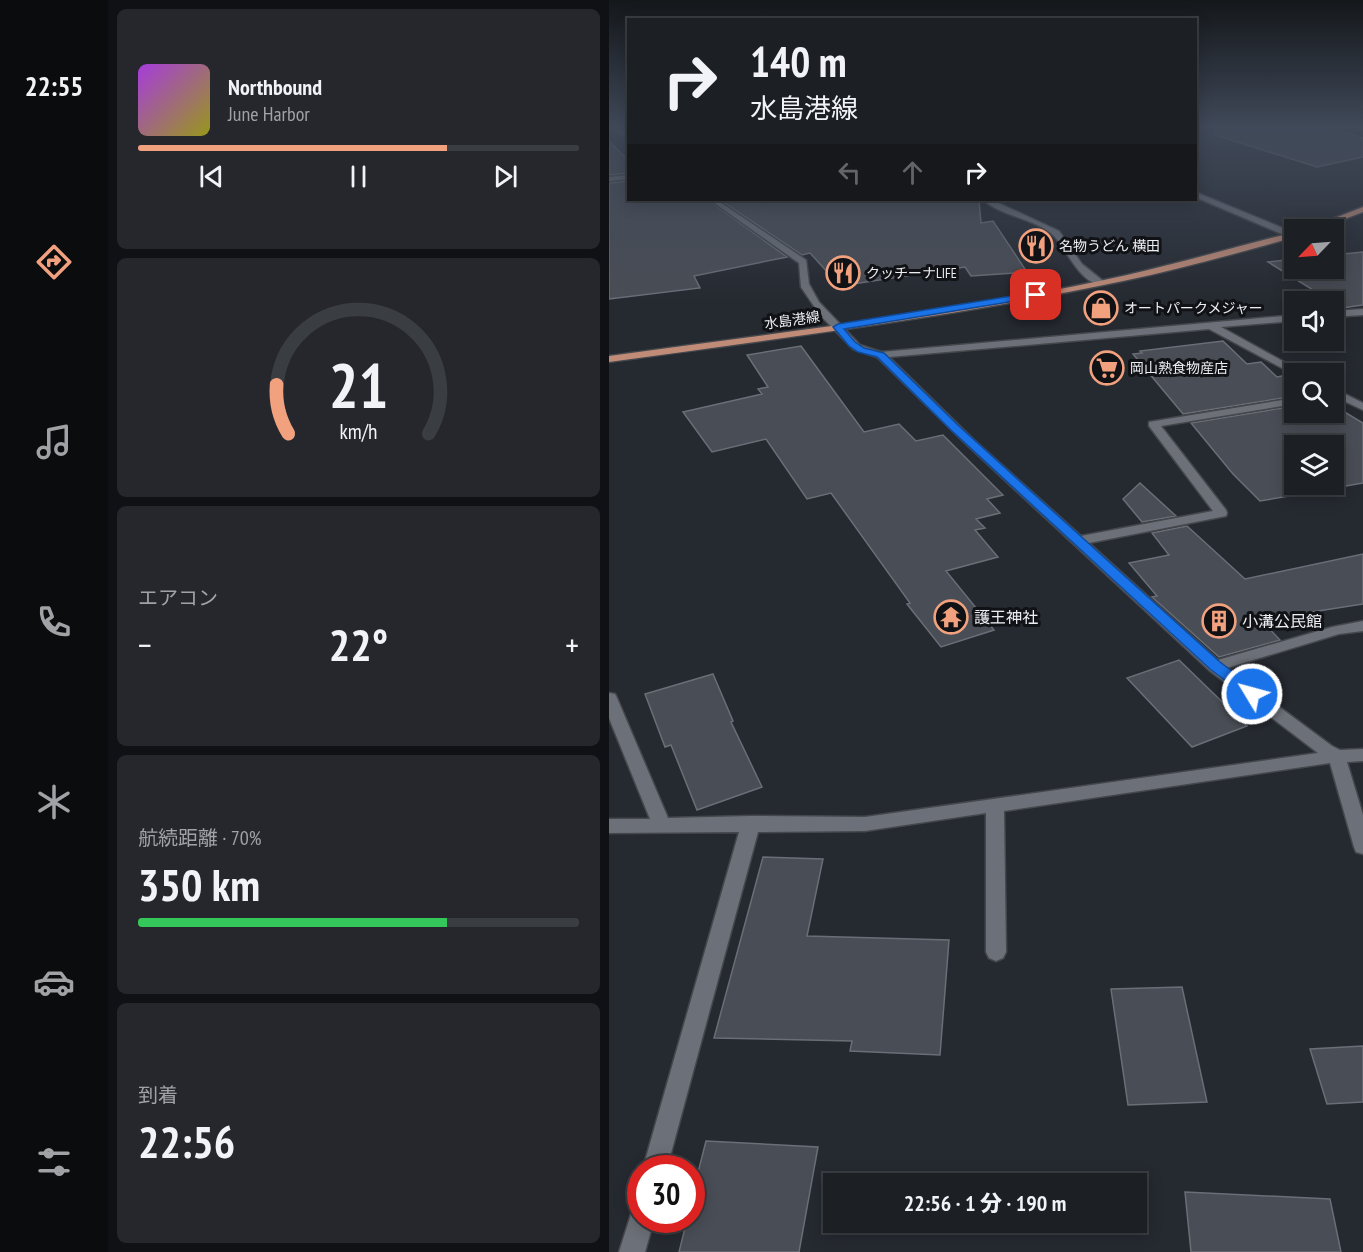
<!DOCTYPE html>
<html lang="ja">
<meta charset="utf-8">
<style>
body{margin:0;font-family:"PT Sans Narrow","Noto Sans JP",sans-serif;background:#25272c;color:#f1f3f6;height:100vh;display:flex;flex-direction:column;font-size:22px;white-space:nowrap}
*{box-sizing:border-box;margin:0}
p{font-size:20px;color:#a0a2a6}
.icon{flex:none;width:33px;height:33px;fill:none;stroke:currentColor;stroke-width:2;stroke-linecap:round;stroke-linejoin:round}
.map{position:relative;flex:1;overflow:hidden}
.drawer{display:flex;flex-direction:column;gap:9px;padding:9px;background:#0f1114;width:501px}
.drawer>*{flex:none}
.hud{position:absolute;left:18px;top:18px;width:570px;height:183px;border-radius:0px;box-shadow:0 3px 15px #0003,0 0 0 2px #3a3d41;background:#1c1f24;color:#f1f3f6;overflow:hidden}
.needle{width:39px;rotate:245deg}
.controls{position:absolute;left:675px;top:219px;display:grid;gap:12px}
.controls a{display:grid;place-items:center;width:60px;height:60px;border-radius:0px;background:#1c1f24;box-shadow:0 3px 15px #0003,0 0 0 2px #3a3d41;font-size:30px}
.speed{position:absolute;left:18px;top:1155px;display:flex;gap:12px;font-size:30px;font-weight:700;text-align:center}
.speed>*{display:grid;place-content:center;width:78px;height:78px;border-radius:50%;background:#1c1f24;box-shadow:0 3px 15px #0003,0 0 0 2px #3a3d41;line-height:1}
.speed .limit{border:9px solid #d22;background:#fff;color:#111}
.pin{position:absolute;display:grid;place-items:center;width:51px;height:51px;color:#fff;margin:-26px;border-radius:12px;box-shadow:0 3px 9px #0006}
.me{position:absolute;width:66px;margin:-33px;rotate:307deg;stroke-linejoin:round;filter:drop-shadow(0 0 4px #0008)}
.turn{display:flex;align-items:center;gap:21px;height:126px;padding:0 24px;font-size:27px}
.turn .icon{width:78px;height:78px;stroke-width:2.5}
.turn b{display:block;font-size:42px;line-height:51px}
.lanes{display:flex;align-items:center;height:57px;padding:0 24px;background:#0003;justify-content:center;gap:30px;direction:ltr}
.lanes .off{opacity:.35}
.big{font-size:45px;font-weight:800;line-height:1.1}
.drawer .tile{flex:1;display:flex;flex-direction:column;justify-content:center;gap:9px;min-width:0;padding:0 21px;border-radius:9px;background:#25272c}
.drawer .dial{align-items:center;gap:0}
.dial svg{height:156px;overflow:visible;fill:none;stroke:#3a3d41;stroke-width:7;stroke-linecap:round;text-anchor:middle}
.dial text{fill:#f1f3f6;stroke:none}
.song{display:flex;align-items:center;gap:18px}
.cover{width:72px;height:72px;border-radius:9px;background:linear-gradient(135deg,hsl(280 70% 55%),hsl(60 70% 35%))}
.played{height:6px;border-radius:3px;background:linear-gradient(90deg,#f2a17e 70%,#3a3d41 70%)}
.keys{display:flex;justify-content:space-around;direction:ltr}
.heat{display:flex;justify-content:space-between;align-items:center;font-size:33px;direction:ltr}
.charge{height:9px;border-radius:4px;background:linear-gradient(90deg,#34c759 70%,#3a3d41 0)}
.trip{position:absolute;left:214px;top:1173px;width:324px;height:60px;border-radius:0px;background:#1c1f24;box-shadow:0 3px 15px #0003,0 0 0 2px #3a3d41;font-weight:800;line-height:60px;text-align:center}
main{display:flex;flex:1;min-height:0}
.tabs{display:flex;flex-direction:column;width:108px;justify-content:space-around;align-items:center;background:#0b0c0e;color:#a0a2a6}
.tabs .icon{width:42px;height:42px}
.tabs .on{color:#f2a17e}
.tabs b{font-size:27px;color:#f1f3f6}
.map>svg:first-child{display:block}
.building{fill:#494d55;stroke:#6a6e77;stroke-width:1.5;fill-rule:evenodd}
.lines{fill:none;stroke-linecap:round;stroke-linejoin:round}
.minor-casing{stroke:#44474c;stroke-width:3}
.major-casing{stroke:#44474c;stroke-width:3}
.minor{fill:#6c7078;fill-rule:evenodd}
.major{fill:#c18c77;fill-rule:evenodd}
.route{fill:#1a73e8;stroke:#114b97;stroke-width:1.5}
.labels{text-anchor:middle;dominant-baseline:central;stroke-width:6;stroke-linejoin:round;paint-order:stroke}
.far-poi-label{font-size:14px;fill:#ebedf2;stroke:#101215;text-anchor:start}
.far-street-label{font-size:14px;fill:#ebedf2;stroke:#101215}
.poi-label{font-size:16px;fill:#ebedf2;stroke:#101215;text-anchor:start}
</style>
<main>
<nav class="tabs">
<b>22:55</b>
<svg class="icon on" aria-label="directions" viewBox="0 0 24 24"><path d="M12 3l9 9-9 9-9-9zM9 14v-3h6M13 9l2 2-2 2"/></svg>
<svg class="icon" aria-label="music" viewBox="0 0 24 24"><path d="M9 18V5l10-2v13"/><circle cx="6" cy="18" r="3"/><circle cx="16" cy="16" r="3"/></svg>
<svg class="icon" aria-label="phone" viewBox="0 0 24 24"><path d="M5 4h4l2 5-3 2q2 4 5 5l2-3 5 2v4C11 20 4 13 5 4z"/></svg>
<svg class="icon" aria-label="climate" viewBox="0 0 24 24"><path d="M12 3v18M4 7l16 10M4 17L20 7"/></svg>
<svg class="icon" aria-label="car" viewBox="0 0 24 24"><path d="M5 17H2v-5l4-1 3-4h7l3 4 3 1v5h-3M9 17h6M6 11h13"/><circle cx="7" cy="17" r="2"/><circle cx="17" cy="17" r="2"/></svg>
<svg class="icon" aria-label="filters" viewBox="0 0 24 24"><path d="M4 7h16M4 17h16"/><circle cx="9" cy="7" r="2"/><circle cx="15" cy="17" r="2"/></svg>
</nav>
<section class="drawer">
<div class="tile">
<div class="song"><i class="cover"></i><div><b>Northbound</b><p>June Harbor</p></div></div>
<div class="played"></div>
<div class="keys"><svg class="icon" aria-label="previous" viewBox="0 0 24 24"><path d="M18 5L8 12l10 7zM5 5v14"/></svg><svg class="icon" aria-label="pause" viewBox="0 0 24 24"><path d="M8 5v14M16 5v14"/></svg><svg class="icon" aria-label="next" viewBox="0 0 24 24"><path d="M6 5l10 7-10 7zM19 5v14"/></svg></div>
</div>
<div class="tile dial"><svg viewBox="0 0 100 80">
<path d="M14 69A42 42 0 1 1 86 69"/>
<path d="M14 69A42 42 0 0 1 8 44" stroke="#f2a17e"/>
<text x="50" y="56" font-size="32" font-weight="700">21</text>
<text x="50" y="72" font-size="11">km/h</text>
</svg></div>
<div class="tile"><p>エアコン</p>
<div class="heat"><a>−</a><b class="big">22°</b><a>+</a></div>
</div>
<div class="tile"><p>航続距離 · 70%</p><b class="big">350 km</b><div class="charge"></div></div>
<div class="tile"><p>到着</p><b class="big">22:56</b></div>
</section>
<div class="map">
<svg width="754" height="1252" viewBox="0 0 754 1252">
<rect width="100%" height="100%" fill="#252930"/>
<!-- building -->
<path class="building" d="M608,126H716L754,138V157L708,167L606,135Z
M0,141L20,161V173L0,175Z
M20,181V200H99L178,257L85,276L91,288L0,299V183Z
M111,200H370L372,223L384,221L418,272L362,276L356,267L231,286L201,253L193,255Z
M754,252V305L733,308L659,262L686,259V268H724V255Z
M614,341L638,364L652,362L668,377L678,375L686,380V396L574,414L524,354L533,353L531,351Z
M192,346L255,432L290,424L307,441L334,435L394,495L378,499L391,513L367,519L376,528L366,530L389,557L337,571L385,630L332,647L298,604L301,603L222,493L198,499L157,439L103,452L74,412L153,394L149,389L159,387L138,355Z
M724,405L754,423V483L651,501L624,474L582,423L686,406V412H724ZM686,446H724V484H686Z
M531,483L567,516L533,522L514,499Z
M578,526L636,579L754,554V604L652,620L671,640L610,657L543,597L548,596L520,563L560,555L543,533Z
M570,660L638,726L583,747L518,678Z
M104,674L124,721L122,722L153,787L88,810L62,745L56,747L36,694Z
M154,857L214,859L198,936L340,940L331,1055L241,1051L243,1041L105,1038Z
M573,987L598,1102L519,1105L502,989Z
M754,1046V1102L718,1104L701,1049Z
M97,1141L209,1147L190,1252H70L78,1220H82V1200Z
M576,1192L721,1199L732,1252H582Z"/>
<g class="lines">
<defs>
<path id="minor" d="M1,126H8L20,135V140Z
M20,175V179L0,181V177Z
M586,192L686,233V237H680L586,197Z
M101,200H108L197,260L200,284L210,302L251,345L272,352L686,315V321L612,327L697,374L686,375L600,329L280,357L365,440L472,536L604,511L540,426V422L686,398V404L552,426L617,510L618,513L617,516L480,543L609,660L723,627L754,621V631L730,634L618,668L723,746L731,750L754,749V761L738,762L754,815V854L747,852L745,847L721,763L395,811L397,952L394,958L387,961L380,958L377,952V813L256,831L149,832L58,1168H34L130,832L0,833V819H41L0,718V693L6,694L8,698L59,818L142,816L256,817L709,753L600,670L357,444L268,357L244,349L211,315L192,287L190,263Z
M375,200H383L450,231L473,264L493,280V284C472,286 457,248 445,236C429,219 390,216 375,200Z
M754,309V315L724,317V311Z
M724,388L754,403V410L724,396Z
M32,1207V1220H45L36,1252H10L23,1211Z"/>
<path id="major" d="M754,207V212L707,230H695Z
M686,232V237C629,253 572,269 514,281C344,317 172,338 0,362V356C173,332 347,313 518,275C574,262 630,246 686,232Z"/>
</defs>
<!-- minor casing -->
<use href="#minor" class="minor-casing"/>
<!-- major casing -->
<use href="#major" class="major-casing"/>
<!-- minor -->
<use href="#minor" class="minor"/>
<!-- major -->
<use href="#major" class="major"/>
</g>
<!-- sky -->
<linearGradient id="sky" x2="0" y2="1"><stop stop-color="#14171a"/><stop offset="0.42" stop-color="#404959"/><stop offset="1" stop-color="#404959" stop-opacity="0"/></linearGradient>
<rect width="754" height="302" fill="url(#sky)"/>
<!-- route -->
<path class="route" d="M427,292L430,293V297L235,329L246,342L255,348L275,353L351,427L508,569L611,662L648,690L651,694L648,697H638L601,669L343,431L268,357L249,352L240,346L224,327L229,324Z"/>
<!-- icons -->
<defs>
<symbol id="restaurant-ring" viewBox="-11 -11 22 22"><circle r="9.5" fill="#101215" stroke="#f2a17e" stroke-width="1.5"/><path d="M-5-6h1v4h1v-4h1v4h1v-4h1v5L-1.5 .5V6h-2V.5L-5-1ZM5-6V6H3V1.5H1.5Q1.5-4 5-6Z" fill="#f2a17e"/></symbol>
<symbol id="shop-ring" viewBox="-11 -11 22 22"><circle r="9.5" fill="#101215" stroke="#f2a17e" stroke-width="1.5"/><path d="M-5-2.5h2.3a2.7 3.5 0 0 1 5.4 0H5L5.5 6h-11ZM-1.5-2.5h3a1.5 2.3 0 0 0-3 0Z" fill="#f2a17e"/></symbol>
<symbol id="supermarket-ring" viewBox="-11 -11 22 22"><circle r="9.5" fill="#101215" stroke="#f2a17e" stroke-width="1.5"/><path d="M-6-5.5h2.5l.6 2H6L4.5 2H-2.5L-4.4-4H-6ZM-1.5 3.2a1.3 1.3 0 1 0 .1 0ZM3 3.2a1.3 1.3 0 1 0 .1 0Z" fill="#f2a17e"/></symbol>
<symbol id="temple-ring" viewBox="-11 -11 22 22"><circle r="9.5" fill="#101215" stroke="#f2a17e" stroke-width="1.5"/><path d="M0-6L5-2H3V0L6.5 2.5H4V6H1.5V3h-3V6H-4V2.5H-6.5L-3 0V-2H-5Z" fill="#f2a17e"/></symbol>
<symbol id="building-ring" viewBox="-11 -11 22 22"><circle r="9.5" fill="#101215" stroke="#f2a17e" stroke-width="1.5"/><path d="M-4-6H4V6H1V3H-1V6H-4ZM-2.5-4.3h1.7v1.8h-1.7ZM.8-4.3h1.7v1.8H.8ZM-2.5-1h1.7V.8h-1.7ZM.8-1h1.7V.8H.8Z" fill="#f2a17e"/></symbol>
</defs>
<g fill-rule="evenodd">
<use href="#restaurant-ring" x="408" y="227" width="38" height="38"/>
<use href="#restaurant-ring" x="215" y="254" width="38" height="38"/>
<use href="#shop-ring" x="473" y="289" width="38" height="38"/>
<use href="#supermarket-ring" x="479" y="349" width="38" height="38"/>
<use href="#temple-ring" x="323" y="598" width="38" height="38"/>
<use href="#building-ring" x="591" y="602" width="38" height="38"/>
</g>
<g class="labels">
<!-- far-poi labels -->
<g class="far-poi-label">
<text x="450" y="246">名物うどん 横田</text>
<text x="257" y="273">クッチーナLIFE</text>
<text x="515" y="308">オートパークメジャー</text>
<text x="521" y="368">岡山熟食物産店</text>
</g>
<!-- far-street labels -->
<g class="far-street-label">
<text transform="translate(183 320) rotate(-8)">水島港線</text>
</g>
<!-- poi labels -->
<g class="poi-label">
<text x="365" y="617">護王神社</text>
<text x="633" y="621">小溝公民館</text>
</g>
</g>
</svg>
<div class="controls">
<a><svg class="needle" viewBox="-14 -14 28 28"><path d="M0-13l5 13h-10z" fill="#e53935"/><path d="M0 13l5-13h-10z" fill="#a0a2a6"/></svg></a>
<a><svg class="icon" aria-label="sound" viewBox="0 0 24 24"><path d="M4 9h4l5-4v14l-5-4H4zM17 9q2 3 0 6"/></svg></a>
<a><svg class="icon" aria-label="search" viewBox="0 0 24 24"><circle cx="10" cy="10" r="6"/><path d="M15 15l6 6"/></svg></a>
<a><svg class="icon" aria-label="layers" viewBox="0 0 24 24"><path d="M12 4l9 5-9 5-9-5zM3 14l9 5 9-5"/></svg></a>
</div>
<div class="speed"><div class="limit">30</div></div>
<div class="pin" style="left:427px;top:295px;background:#d93025"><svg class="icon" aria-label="arrive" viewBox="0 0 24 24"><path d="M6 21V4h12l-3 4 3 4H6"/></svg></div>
<svg class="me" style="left:643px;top:694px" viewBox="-20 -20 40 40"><circle r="17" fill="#1a73e8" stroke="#fff" stroke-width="3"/><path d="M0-11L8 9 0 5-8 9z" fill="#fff"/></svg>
<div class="trip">22:56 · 1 分 · 190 m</div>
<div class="hud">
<div class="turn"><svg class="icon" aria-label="right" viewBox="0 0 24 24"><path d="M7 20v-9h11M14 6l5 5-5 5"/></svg><div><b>140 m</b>水島港線</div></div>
<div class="lanes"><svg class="icon off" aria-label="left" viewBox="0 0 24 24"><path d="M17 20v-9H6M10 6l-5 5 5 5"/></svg><svg class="icon off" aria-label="ahead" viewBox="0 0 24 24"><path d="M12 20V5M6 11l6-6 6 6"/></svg><svg class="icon" aria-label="right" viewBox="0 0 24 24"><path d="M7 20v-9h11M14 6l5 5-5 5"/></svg></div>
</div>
</div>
</main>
